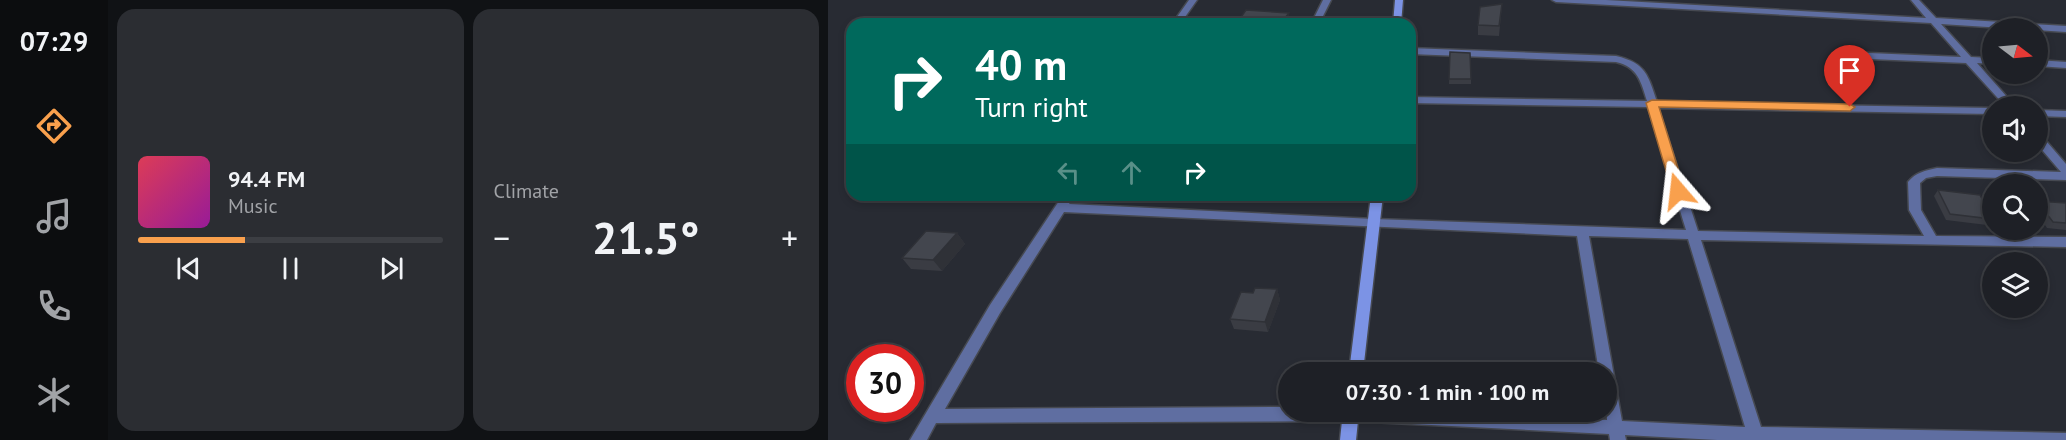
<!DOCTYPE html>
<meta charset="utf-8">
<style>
body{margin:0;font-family:"PT Sans",sans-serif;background:#2b2d32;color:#f1f3f6;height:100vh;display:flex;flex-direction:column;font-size:22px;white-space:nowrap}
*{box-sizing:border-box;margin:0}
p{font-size:20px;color:#a1a3a7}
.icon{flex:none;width:33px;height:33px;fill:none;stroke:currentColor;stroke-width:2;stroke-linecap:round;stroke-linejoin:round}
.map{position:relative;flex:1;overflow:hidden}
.details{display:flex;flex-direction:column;gap:9px;padding:9px;background:#101215;width:720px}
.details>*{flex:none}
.hud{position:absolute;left:18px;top:18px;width:570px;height:183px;border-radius:18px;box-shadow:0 3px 9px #0003,0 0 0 2px #3c3e43;background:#00695c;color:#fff;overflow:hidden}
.needle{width:39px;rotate:106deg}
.fabs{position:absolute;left:1154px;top:18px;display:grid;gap:12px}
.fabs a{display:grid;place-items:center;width:66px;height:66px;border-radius:50%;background:#1e2026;box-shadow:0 3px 9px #0003,0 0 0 2px #3c3e43;font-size:30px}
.speed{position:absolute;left:18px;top:344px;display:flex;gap:12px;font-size:30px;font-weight:700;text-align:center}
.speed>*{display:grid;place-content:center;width:78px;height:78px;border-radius:50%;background:#1e2026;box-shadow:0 3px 9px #0003,0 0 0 2px #3c3e43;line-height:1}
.speed .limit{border:9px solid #d22;background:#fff;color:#111}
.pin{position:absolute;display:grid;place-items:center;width:51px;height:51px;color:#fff;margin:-62px -26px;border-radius:50% 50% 50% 0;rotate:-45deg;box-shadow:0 0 6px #0007}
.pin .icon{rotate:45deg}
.me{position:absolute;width:66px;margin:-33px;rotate:343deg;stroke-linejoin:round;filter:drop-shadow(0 0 4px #0008)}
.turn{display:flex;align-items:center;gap:21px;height:126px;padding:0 30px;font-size:27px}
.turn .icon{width:78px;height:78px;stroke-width:2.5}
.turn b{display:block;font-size:42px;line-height:51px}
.lanes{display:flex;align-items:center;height:57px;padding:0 30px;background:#0003;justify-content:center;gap:30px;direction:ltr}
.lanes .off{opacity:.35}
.big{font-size:45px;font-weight:700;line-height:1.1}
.details .card{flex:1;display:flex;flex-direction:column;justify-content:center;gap:9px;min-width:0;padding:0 21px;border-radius:18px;background:#2b2d32}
.song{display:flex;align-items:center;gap:18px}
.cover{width:72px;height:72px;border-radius:9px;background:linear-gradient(135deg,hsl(350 70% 55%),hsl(300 70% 35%))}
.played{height:6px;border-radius:3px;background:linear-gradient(90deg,#f9a04d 35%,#3c3e43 35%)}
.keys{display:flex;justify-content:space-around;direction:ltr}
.heat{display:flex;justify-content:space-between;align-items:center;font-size:33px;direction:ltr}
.details .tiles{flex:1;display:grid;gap:9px;grid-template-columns:repeat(2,1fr)}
.trip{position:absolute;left:450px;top:362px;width:339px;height:60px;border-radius:30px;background:#1e2026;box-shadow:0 3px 9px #0003,0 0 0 2px #3c3e43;font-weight:700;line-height:60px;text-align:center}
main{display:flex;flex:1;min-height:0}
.dock{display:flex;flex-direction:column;width:108px;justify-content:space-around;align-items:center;background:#0c0d0f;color:#a1a3a7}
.dock .icon{width:42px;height:42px}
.dock .on{color:#f9a04d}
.dock b{font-size:27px;color:#f1f3f6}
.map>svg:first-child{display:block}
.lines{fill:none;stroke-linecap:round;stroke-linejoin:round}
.street-casing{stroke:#464951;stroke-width:3}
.secondary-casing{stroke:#464951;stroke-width:3}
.street{fill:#5f6ea1;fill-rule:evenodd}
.secondary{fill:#7c93e5;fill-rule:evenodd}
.wall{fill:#3a3c43}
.shaded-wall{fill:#2f3137}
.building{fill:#43464e;stroke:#2f3137;stroke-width:1.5}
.route{fill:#f9a04d;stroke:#a26832;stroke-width:1.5}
</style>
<main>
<nav class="dock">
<b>07:29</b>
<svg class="icon on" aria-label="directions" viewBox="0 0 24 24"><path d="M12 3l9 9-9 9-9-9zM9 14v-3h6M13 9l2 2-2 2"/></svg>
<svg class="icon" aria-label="music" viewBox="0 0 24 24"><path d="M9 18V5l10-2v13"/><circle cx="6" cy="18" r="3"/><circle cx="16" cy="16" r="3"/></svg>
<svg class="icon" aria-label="phone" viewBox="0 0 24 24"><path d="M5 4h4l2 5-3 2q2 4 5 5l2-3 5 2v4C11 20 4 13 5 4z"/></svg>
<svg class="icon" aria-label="climate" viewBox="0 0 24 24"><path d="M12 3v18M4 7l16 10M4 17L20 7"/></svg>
</nav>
<section class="details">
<div class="tiles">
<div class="card">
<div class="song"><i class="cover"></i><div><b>94.4 FM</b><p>Music</p></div></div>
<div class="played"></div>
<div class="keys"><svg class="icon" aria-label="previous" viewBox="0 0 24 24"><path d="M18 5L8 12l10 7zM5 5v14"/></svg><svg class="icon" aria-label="pause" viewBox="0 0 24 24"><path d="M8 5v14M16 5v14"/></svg><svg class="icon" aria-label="next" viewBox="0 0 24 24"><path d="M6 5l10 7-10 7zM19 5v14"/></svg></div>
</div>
<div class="card"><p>Climate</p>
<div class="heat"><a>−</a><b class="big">21.5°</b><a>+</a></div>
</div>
</div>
</section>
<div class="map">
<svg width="1238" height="440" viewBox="0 0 1238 440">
<rect width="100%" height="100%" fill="#282b33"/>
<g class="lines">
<defs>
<path id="street" d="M361,0H369L352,24H344Z
M495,0H503L491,24H483Z
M724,0H778L1098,18L1083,0H1091L1108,18L1238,26V32L1113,24L1143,57L1164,58V64L1149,63L1187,106H1177L1138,63L1018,58L1013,55L1018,52L1133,57L1103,23L728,2Z
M582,48L788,56C818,63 820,75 829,102L1164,108V114L830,108L870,231L1096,236L1081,210L1080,182C1088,172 1097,171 1109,168L1233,172L1209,144V134L1213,135L1238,164V180L1109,176L1098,178L1092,183L1093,210L1108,236L1238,237V247L873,240L933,427L1238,433V440H889L797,435L798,440H782L781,434L523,421L108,423L99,440H82L162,305L235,195H247L241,204L546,219L858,230L820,107L582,103V97L819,101C813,82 810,67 788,62L582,54ZM236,212L749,236L771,372H778L779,420L604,411H460V407L117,409L172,313ZM761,236L860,239L917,427L794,421Z
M1209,60L1238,62V68L1209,66Z
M1209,110L1238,111V117L1209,116Z"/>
<path id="secondary" d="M567,0H575L573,24H565Z
M543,195H555L535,372H521Z
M515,411H531L528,440H512Z"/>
</defs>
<!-- street casing -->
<use href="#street" class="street-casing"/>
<!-- secondary casing -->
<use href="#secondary" class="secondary-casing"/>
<!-- street -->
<use href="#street" class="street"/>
<!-- secondary -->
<use href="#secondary" class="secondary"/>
</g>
<!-- wall -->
<path class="wall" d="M674,4L671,36L650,35V25Z
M622,52L643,79V84H621Z
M1110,190L1164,219L1159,225L1118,220L1106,196Z
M159,195H221L220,198Z
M1209,201L1238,203V230L1219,228L1209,213Z
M129,233L137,244L114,271L83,269L74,258Z
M449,289L452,300L440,332L406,329L402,319L425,293Z"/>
<!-- shaded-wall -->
<path class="shaded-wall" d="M461,13V18L457,24H452Z
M129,233L137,244L114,271L105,260Z
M449,289L452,300L440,332L437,322Z"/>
<!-- building -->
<path class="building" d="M674,4L671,26L650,25L652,7Z
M418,10L461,13L452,24H408Z
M622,52L642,53L643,79H621Z
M1110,190L1152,195L1164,219L1122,214Z
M1209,201L1238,203V223L1225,222Z
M98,231L129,233L105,260L74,258Z
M427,288L449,289L437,322L402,319L413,292L425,293Z"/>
<!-- route -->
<path class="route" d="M824,100L1022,104L1027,107L1022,111L831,107L857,191L850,195L844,191L818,103Z"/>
</svg>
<div class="fabs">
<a><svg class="needle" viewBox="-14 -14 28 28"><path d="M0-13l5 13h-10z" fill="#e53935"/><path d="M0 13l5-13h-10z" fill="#a1a3a7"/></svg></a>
<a><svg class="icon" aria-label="sound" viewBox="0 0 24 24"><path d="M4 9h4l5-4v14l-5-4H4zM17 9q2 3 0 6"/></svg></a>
<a><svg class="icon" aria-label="search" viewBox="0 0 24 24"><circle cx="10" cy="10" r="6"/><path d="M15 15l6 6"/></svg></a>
<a><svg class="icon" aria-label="layers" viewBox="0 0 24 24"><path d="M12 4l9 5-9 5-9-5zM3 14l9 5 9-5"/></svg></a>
</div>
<div class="speed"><div class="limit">30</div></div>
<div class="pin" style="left:1022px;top:107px;background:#d93025"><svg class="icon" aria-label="arrive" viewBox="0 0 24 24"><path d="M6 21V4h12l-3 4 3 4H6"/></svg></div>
<svg class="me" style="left:850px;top:191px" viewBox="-20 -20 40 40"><path d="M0-17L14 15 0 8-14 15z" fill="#f9a04d" stroke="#fff" stroke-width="4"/></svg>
<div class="trip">07:30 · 1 min · 100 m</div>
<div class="hud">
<div class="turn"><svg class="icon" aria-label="right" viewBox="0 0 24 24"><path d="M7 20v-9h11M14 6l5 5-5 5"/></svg><div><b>40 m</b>Turn right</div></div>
<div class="lanes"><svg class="icon off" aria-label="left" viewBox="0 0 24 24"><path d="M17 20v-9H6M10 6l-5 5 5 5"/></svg><svg class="icon off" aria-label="ahead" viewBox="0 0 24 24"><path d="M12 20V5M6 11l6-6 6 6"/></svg><svg class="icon" aria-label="right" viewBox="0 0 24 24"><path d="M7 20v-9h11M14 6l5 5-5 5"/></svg></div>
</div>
</div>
</main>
